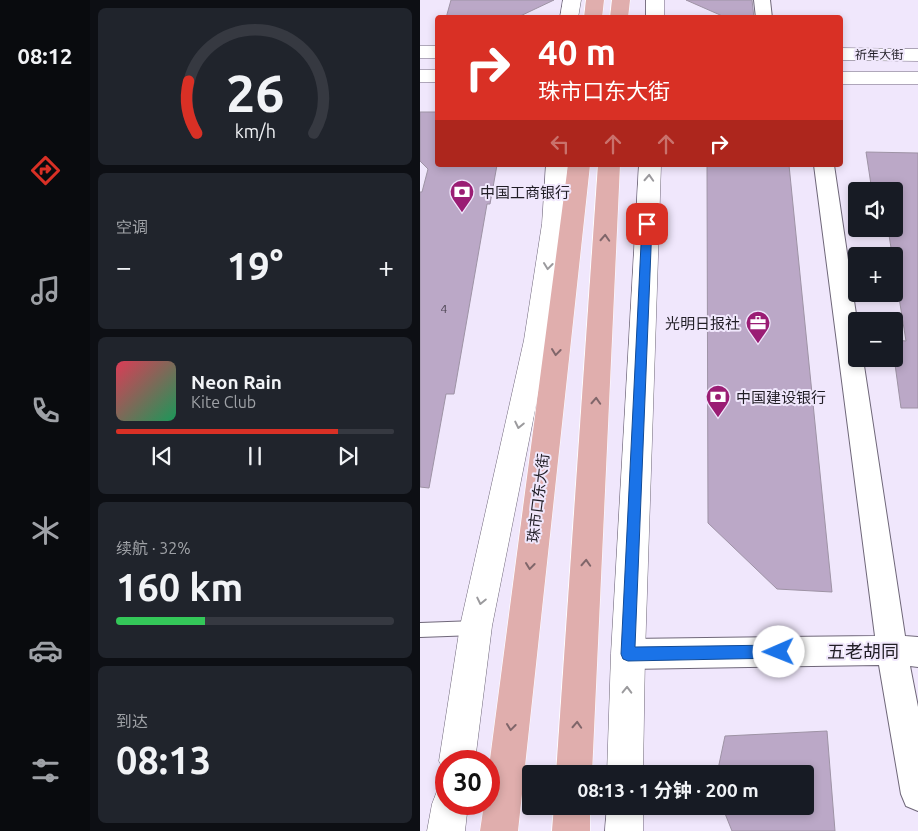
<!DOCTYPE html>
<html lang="zh">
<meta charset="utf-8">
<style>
body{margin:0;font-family:Ubuntu,"Noto Sans SC",sans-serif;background:#20242c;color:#f1f3f6;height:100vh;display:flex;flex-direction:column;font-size:19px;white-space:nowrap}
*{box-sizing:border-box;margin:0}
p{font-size:16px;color:#9ea1a6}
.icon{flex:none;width:28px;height:28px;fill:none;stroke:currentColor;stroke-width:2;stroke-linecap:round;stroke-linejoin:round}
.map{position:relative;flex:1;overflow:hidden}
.panel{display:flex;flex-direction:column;gap:8px;padding:8px;background:#0d0f14;width:330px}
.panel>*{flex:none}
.hud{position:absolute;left:15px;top:15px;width:408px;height:152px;border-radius:5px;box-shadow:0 2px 8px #0003;background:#d93025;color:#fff;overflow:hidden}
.tools{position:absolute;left:428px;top:182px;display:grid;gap:10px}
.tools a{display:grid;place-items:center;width:55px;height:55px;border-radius:5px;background:#171b24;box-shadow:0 2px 8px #0003;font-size:25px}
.speed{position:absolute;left:15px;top:750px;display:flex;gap:10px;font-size:25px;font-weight:700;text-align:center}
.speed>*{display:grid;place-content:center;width:65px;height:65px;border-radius:50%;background:#171b24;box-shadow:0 2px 8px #0003;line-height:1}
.speed .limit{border:8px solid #d22;background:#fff;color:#111}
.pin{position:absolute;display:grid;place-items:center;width:42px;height:42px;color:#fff;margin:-21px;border-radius:10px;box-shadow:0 2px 8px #0006}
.me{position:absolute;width:55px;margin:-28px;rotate:269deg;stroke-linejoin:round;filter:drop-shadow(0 0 4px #0008)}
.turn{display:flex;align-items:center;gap:18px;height:105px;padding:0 20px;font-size:22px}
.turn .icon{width:65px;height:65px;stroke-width:2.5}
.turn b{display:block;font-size:35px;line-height:42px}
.lanes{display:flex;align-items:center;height:48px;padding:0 20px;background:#0003;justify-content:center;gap:25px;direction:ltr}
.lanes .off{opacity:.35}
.big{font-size:38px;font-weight:700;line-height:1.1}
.panel .widget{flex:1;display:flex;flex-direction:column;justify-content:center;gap:8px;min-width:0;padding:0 18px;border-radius:8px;background:#20242c}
.panel .dial{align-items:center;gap:0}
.dial svg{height:130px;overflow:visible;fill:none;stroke:#363941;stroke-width:7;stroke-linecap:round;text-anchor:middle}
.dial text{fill:#f1f3f6;stroke:none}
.song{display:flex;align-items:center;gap:15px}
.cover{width:60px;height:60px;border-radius:8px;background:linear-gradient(135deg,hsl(350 70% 55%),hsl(150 70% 35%))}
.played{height:5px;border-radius:2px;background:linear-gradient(90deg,#d93025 80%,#363941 80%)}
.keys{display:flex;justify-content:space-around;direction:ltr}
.heat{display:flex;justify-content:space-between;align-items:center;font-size:28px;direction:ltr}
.charge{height:8px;border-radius:4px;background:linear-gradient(90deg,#34c759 32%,#363941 0)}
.trip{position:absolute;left:102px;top:765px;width:292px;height:50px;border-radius:5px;background:#171b24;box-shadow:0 2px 8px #0003;font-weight:700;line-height:50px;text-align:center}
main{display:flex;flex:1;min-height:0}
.tabs{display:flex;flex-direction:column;width:90px;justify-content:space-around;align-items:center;background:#090b0e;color:#9ea1a6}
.tabs .icon{width:35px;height:35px}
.tabs .current{color:#d93025}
.tabs b{font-size:22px;color:#f1f3f6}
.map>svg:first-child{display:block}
.building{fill:#bba8c7;stroke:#9e93a5}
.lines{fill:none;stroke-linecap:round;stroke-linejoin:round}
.lane-casing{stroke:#6f6779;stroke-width:2}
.street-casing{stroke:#6f6779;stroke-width:2}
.secondary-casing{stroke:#6f6779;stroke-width:1}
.primary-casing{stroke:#fff;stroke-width:1}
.lane{fill:#fff;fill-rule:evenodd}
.street{fill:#fff;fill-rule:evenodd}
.secondary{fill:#fff;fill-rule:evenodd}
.primary{fill:#e0aead;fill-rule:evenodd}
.oneway{stroke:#9b9a9d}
.oneway2{stroke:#80666a}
.route{fill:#1a73e8;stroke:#114b97}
.labels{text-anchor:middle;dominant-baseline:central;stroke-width:4;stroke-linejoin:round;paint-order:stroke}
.far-street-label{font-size:12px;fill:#211e26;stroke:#f0e7fc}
.number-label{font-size:12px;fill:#48404e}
.poi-label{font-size:15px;fill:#211e26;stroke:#f0e7fc;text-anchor:start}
.street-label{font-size:15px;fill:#211e26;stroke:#f0e7fc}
.near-street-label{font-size:18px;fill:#211e26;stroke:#f0e7fc}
</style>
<main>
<nav class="tabs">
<b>08:12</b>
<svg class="icon current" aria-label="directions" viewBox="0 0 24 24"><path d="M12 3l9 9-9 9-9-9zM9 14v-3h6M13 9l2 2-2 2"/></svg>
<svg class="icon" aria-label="music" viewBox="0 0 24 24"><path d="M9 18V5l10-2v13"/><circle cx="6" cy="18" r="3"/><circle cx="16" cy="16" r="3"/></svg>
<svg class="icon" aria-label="phone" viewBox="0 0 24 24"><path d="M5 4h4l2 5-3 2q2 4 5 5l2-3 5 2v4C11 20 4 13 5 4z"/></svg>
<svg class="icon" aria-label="climate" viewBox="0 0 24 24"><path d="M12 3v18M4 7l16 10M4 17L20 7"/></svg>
<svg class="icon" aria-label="car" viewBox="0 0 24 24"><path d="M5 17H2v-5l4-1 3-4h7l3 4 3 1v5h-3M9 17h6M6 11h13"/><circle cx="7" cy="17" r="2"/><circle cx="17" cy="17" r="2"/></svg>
<svg class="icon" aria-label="filters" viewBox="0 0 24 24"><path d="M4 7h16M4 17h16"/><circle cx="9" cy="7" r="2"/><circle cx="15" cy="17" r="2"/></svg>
</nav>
<section class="panel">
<div class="widget dial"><svg viewBox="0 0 100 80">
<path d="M14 69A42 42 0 1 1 86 69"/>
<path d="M14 69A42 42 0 0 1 9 37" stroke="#d93025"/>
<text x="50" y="56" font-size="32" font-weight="700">26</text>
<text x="50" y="72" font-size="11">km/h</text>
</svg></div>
<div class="widget"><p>空调</p>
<div class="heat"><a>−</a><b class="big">19°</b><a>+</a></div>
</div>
<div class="widget">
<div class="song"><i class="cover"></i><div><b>Neon Rain</b><p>Kite Club</p></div></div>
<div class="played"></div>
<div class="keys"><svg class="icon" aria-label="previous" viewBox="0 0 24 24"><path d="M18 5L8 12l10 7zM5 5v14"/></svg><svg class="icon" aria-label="pause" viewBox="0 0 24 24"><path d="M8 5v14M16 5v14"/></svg><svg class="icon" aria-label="next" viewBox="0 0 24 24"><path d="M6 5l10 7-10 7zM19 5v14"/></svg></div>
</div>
<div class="widget"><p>续航 · 32%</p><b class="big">160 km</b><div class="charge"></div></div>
<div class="widget"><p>到达</p><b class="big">08:13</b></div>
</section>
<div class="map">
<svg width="498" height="831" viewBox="0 0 498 831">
<rect width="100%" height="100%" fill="#f0e7fc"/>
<!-- building -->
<path class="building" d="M31,0H134L96,18H26Z
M266,0H332L334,18H307Z
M0,112H18V165H77L70,204H67L34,394H26L9,488L0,487V192H2L8,169L0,161Z
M446,152L498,153V408H481L474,357V340L486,341L468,229H474V191H452Z
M287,165H369L412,592L357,589L288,523Z
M407,731L415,831H312L302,806H386V774H297L305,736Z"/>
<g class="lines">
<defs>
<path id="lane" d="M55,621L60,623L62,628L60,633L55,635L0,637V623Z"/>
<path id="street" d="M334,0H350L352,18H336Z
M394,165H414L437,321L436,359H443L485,636L498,637V667L490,666L498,707V811L486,806L481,794L459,665L208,669L197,664L193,654L197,644L208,639L455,636Z"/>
<path id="secondary" d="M143,0H161L158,18H140Z
M226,0H244V18H226Z
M0,46H18V58H0Z
M420,48L498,49V61L420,60Z
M0,70H18V82H0Z
M420,72H498V84H420Z
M126,165H148L144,224L129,340L72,626L55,761H26V774L19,761L40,626L104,340L122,224Z
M219,165H241L225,654L223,774H187L191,654Z
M26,787V804H48L45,831H7L12,804L17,791Z
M187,806H223V831H185Z"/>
<path id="primary" d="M166,0H184L182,18H164Z
M192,0H210L208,18H190Z
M148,165H170L98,831H60L64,804H69V767Z
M178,165H200L172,774H136Z
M134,806H170V831H132Z"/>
</defs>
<!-- lane casing -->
<use href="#lane" class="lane-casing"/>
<!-- street casing -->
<use href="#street" class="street-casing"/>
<!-- secondary casing -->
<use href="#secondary" class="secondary-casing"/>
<!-- primary casing -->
<use href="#primary" class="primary-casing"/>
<!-- lane -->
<use href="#lane" class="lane"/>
<!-- street -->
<use href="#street" class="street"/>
<!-- secondary -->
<use href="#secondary" class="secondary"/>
<!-- primary -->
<use href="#primary" class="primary"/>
</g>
<!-- one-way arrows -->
<defs><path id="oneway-chevron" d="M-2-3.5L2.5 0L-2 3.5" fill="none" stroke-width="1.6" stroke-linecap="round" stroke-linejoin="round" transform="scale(1.25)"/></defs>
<g class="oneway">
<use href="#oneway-chevron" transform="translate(229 178) rotate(-87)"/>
<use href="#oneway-chevron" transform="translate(128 266) rotate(97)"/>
<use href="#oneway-chevron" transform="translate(99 425) rotate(102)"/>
<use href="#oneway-chevron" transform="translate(61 601) rotate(102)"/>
<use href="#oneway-chevron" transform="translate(207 690) rotate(-89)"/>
</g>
<g class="oneway2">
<use href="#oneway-chevron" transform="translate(185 238) rotate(-87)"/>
<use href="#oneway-chevron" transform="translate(136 352) rotate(97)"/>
<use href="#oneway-chevron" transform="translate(176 401) rotate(-87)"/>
<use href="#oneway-chevron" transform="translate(166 563) rotate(-87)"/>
<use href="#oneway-chevron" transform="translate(110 566) rotate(97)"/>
<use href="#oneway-chevron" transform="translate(157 725) rotate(-87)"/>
<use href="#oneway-chevron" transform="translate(91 727) rotate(97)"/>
</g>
<!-- route -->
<path class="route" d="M227,220L232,224L215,647L359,645L364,647L366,652L364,657L359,658L208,661L203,659L201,654L222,224Z"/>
<!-- icons -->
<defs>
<symbol id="bank-pin" viewBox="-11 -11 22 30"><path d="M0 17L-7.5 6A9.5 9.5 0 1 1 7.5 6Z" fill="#9a1d74" stroke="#f0e7fc"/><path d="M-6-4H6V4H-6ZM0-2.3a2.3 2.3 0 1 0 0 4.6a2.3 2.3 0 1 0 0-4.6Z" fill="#fff"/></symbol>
<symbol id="office-pin" viewBox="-11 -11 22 30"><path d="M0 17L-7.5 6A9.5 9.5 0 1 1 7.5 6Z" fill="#9a1d74" stroke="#f0e7fc"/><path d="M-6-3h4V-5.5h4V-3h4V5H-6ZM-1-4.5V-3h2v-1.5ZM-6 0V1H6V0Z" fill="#fff"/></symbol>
</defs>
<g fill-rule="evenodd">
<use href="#bank-pin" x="28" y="178" width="28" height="38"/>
<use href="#office-pin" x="324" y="309" width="28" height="38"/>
<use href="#bank-pin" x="284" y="383" width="28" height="38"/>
</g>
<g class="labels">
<!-- far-street labels -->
<g class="far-street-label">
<text x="459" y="54">祈年大街</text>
</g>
<!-- number labels -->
<g class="number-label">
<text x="24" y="308">4</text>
</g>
<!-- poi labels -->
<g class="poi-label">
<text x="60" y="192">中国工商银行</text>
<text x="320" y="323" text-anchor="end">光明日报社</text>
<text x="316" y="397">中国建设银行</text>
</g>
<!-- street labels -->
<g class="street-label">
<text transform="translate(118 498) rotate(-83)">珠市口东大街</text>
</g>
<!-- near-street labels -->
<g class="near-street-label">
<text x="443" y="651">五老胡同</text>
</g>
</g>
</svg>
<div class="tools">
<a><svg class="icon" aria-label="sound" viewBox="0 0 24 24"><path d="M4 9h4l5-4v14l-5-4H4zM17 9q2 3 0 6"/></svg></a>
<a>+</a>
<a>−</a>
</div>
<div class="speed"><div class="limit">30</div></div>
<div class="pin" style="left:227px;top:224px;background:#d93025"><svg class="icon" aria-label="arrive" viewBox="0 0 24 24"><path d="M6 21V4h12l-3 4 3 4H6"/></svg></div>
<svg class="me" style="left:359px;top:652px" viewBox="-20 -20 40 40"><circle r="19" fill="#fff"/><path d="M0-13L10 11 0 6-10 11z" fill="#1a73e8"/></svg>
<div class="trip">08:13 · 1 分钟 · 200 m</div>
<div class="hud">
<div class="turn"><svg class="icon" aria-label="right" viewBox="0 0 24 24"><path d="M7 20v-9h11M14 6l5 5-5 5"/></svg><div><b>40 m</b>珠市口东大街</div></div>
<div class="lanes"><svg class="icon off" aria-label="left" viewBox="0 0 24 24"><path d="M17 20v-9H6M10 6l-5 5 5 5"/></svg><svg class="icon off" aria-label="ahead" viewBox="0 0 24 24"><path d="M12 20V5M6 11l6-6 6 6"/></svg><svg class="icon off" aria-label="ahead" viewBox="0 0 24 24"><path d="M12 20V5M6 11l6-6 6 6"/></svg><svg class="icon" aria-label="right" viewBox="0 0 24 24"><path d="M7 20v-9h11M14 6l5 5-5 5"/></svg></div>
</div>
</div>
</main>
